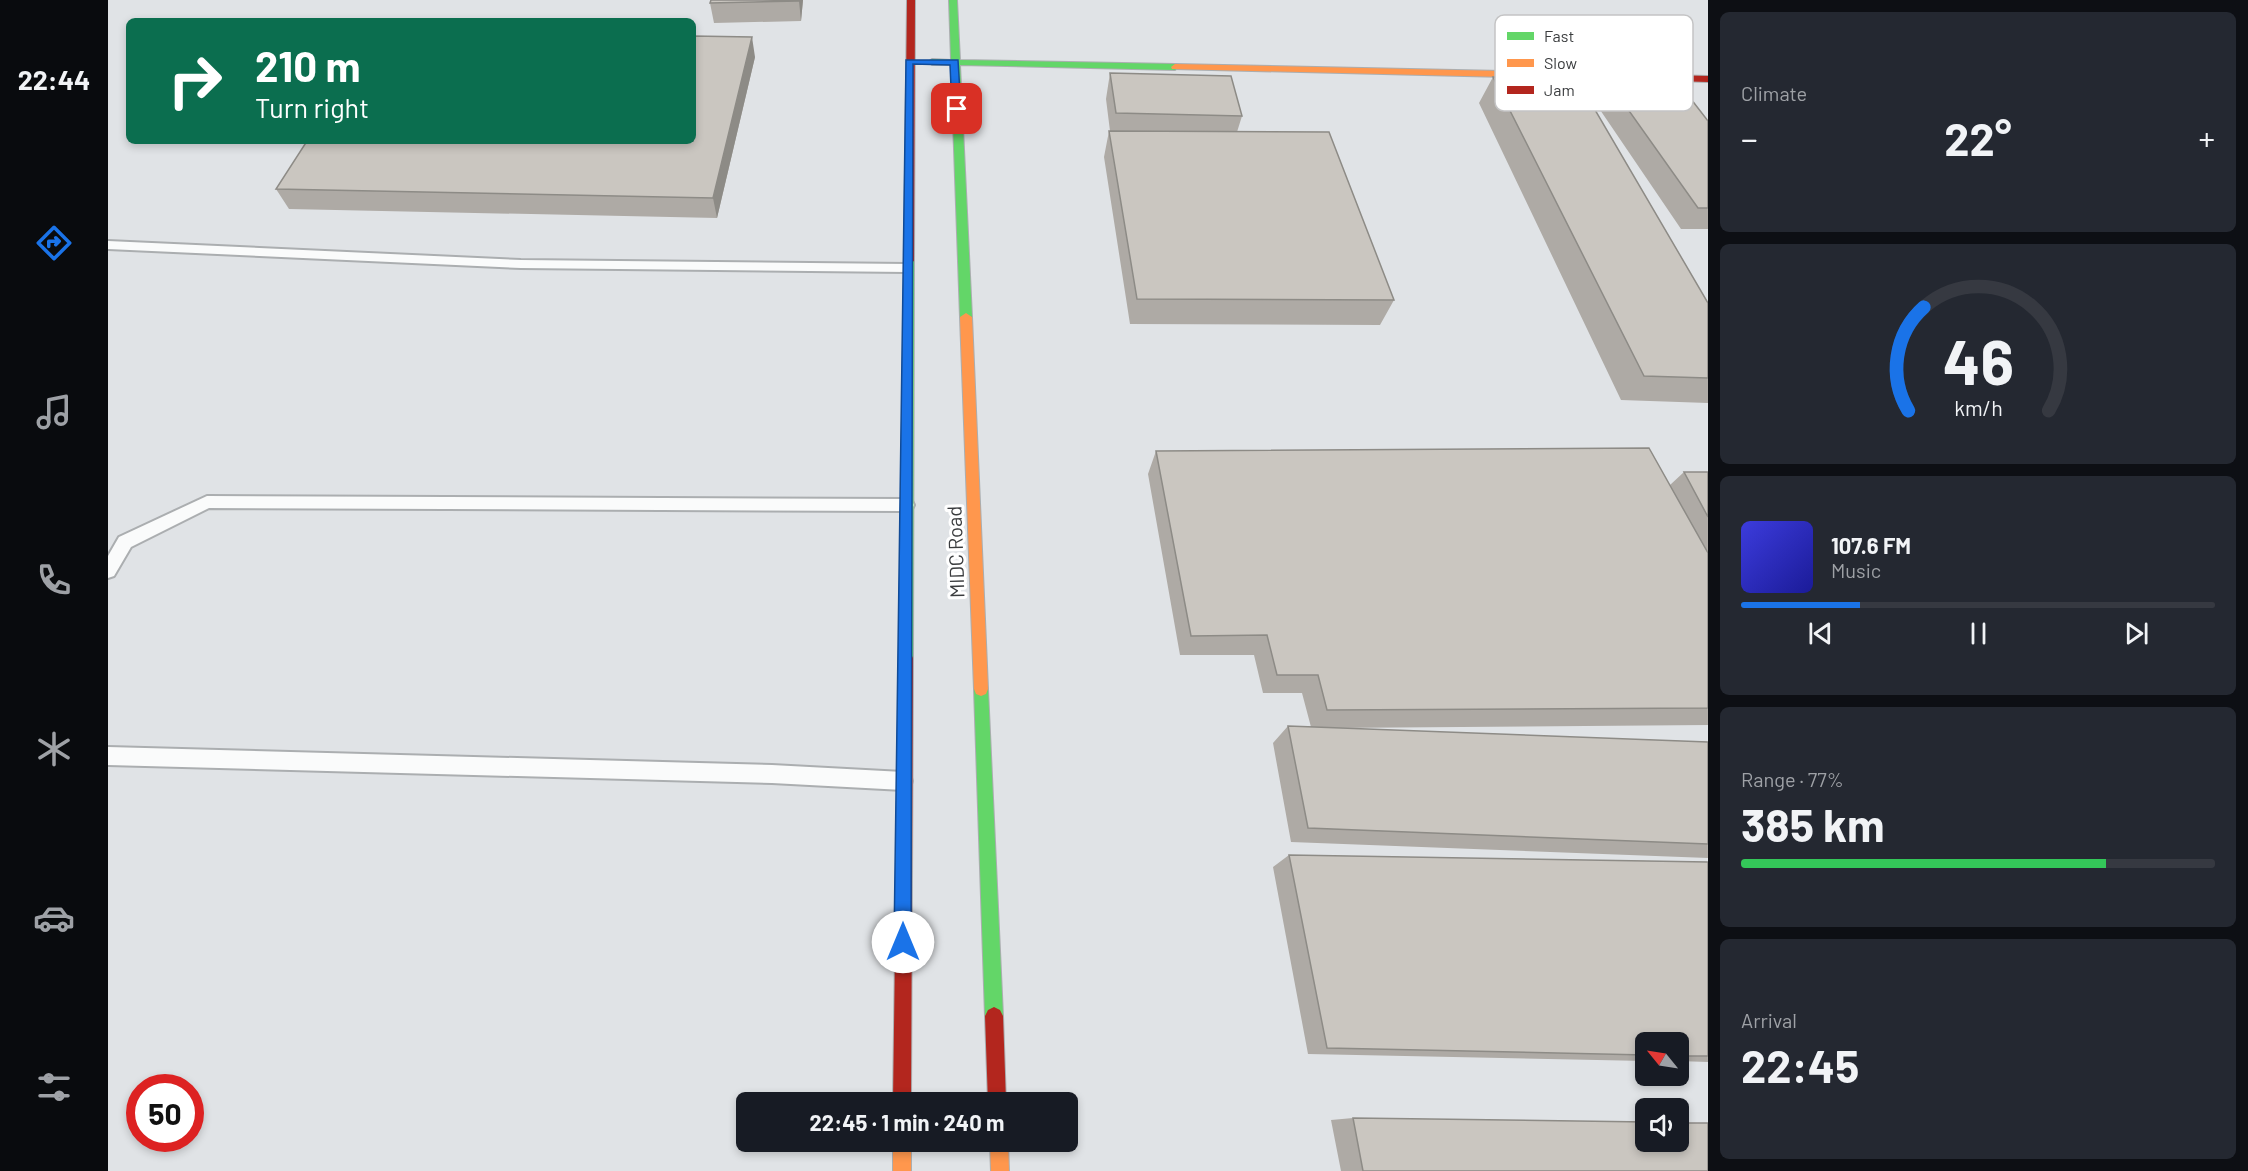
<!DOCTYPE html>
<meta charset="utf-8">
<style>
body{margin:0;font-family:Barlow,sans-serif;background:#242831;color:#f1f3f6;height:100vh;display:flex;flex-direction:column;font-size:22px;white-space:nowrap}
*{box-sizing:border-box;margin:0}
p{font-size:20px;color:#9ea1a6}
.icon{flex:none;width:33px;height:33px;fill:none;stroke:currentColor;stroke-width:2;stroke-linecap:round;stroke-linejoin:round}
.map{position:relative;flex:1;overflow:hidden}
.drawer{display:flex;flex-direction:column;gap:12px;padding:12px;background:#0d0f14;width:540px}
.drawer>*{flex:none}
.top-card{position:absolute;left:18px;top:18px;width:570px;height:126px;border-radius:9px;box-shadow:0 3px 9px #0003;background:#0b6e4f;color:#fff;overflow:hidden}
.needle{width:39px;rotate:300deg}
.buttons{position:absolute;left:1527px;top:1032px;display:grid;gap:12px}
.buttons a{display:grid;place-items:center;width:54px;height:54px;border-radius:9px;background:#171b24;box-shadow:0 3px 9px #0003;font-size:30px}
.speed{position:absolute;left:18px;top:1074px;display:flex;gap:12px;font-size:30px;font-weight:700;text-align:center}
.speed>*{display:grid;place-content:center;width:78px;height:78px;border-radius:50%;background:#171b24;box-shadow:0 3px 9px #0003;line-height:1}
.speed .limit{border:9px solid #d22;background:#fff;color:#111}
.pin{position:absolute;display:grid;place-items:center;width:51px;height:51px;color:#fff;margin:-26px;border-radius:12px;box-shadow:0 3px 9px #0006}
.me{position:absolute;width:66px;margin:-33px;rotate:0deg;stroke-linejoin:round;filter:drop-shadow(0 0 4px #0008)}
.turn{display:flex;align-items:center;gap:21px;height:126px;padding:0 30px;font-size:27px}
.turn .icon{width:78px;height:78px;stroke-width:2.5}
.turn b{display:block;font-size:42px;line-height:51px}
.big{font-size:45px;font-weight:700;line-height:1.1}
.drawer .card{flex:1;display:flex;flex-direction:column;justify-content:center;gap:9px;min-width:0;padding:0 21px;border-radius:9px;background:#242831}
.drawer .dial{align-items:center;gap:0}
.dial svg{height:156px;overflow:visible;fill:none;stroke:#363941;stroke-width:7;stroke-linecap:round;text-anchor:middle}
.dial text{fill:#f1f3f6;stroke:none}
.song{display:flex;align-items:center;gap:18px}
.cover{width:72px;height:72px;border-radius:9px;background:linear-gradient(135deg,hsl(240 70% 55%),hsl(240 70% 35%))}
.played{height:6px;border-radius:3px;background:linear-gradient(90deg,#1a73e8 25%,#363941 25%)}
.keys{display:flex;justify-content:space-around;direction:ltr}
.heat{display:flex;justify-content:space-between;align-items:center;font-size:33px;direction:ltr}
.charge{height:9px;border-radius:4px;background:linear-gradient(90deg,#34c759 77%,#363941 0)}
.trip{position:absolute;left:628px;top:1092px;width:342px;height:60px;border-radius:9px;background:#171b24;box-shadow:0 3px 9px #0003;font-weight:700;line-height:60px;text-align:center}
main{display:flex;flex:1;min-height:0}
.dock{display:flex;flex-direction:column;width:108px;justify-content:space-around;align-items:center;background:#090b0e;color:#9ea1a6}
.dock .icon{width:42px;height:42px}
.dock .selected{color:#1a73e8}
.dock b{font-size:27px;color:#f1f3f6}
.map>svg:first-child{display:block}
.lines{fill:none;stroke-linecap:round;stroke-linejoin:round}
.lane-casing{stroke:#abaeb0;stroke-width:4}
.fast-casing{stroke:#abaeb0;stroke-width:2}
.slow-casing{stroke:#abaeb0;stroke-width:2}
.jam-casing{stroke:#abaeb0;stroke-width:2}
.lane{fill:#fafbfb;fill-rule:evenodd}
.fast{fill:#63d668;fill-rule:evenodd}
.slow{fill:#ff974d;fill-rule:evenodd}
.jam{fill:#b3261e;fill-rule:evenodd}
.wall{fill:#aeaaa5}
.shaded-wall{fill:#8d8b86}
.building{fill:#cac6c0;stroke:#8d8b86;stroke-width:1.5}
.route{fill:#1a73e8;stroke:#114b97;stroke-width:1.5}
.labels{text-anchor:middle;dominant-baseline:central;stroke-width:6;stroke-linejoin:round;paint-order:stroke}
.street-label{font-size:20px;fill:#3a3c3e;stroke:#fff}
.key{fill:#fff;stroke:#c4c4c5;stroke-width:1.5}
.key-label{font-size:16px;fill:#3a3c3e}
</style>
<main>
<nav class="dock">
<b>22:44</b>
<svg class="icon selected" aria-label="directions" viewBox="0 0 24 24"><path d="M12 3l9 9-9 9-9-9zM9 14v-3h6M13 9l2 2-2 2"/></svg>
<svg class="icon" aria-label="music" viewBox="0 0 24 24"><path d="M9 18V5l10-2v13"/><circle cx="6" cy="18" r="3"/><circle cx="16" cy="16" r="3"/></svg>
<svg class="icon" aria-label="phone" viewBox="0 0 24 24"><path d="M5 4h4l2 5-3 2q2 4 5 5l2-3 5 2v4C11 20 4 13 5 4z"/></svg>
<svg class="icon" aria-label="climate" viewBox="0 0 24 24"><path d="M12 3v18M4 7l16 10M4 17L20 7"/></svg>
<svg class="icon" aria-label="car" viewBox="0 0 24 24"><path d="M5 17H2v-5l4-1 3-4h7l3 4 3 1v5h-3M9 17h6M6 11h13"/><circle cx="7" cy="17" r="2"/><circle cx="17" cy="17" r="2"/></svg>
<svg class="icon" aria-label="filters" viewBox="0 0 24 24"><path d="M4 7h16M4 17h16"/><circle cx="9" cy="7" r="2"/><circle cx="15" cy="17" r="2"/></svg>
</nav>
<div class="map">
<svg width="1600" height="1171" viewBox="0 0 1600 1171">
<rect width="100%" height="100%" fill="#e0e3e6"/>
<g class="lines">
<defs>
<path id="lane" d="M0,241L413,260L799,264L805,268L799,272L413,268L0,249Z
M99,496L798,499L804,501L806,505L804,509L798,511L101,508L23,547L6,576L0,578V556L11,537Z
M0,747L664,765L795,772L802,775L804,781L802,787L795,790L664,783L0,765Z"/>
<path id="fast" d="M841,0H849L852,60L1067,64L1071,67L1067,70L852,65L864,317L858,321L852,317L843,65H824L820,62L824,59L843,60Z
M801,258L806,261L805,658L803,662L798,664L793,662L791,658L796,261Z
M873,682L878,684L880,689L895,1016L892,1022L886,1025L880,1022L877,1016L866,689L868,684Z"/>
<path id="slow" d="M1067,64L1439,72L1443,75L1439,78L1064,69L1063,67Z
M858,313L864,317L880,689L878,694L873,696L868,694L866,689L852,317Z
M785,1142H803V1171H785Z
M882,1142H900L901,1171H883Z"/>
<path id="jam" d="M799,0H807L806,261L801,264L796,261Z
M1439,72L1600,76V82L1436,77L1435,75Z
M798,652L803,654L805,658L803,1102H785L791,658L793,654Z
M886,1007L892,1010L895,1016L898,1102H880L877,1016L880,1010Z"/>
</defs>
<!-- lane casing -->
<use href="#lane" class="lane-casing"/>
<!-- fast casing -->
<use href="#fast" class="fast-casing"/>
<!-- slow casing -->
<use href="#slow" class="slow-casing"/>
<!-- jam casing -->
<use href="#jam" class="jam-casing"/>
<!-- lane -->
<use href="#lane" class="lane"/>
<!-- fast -->
<use href="#fast" class="fast"/>
<!-- slow -->
<use href="#slow" class="slow"/>
<!-- jam -->
<use href="#jam" class="jam"/>
</g>
<!-- wall -->
<path class="wall" d="M603,0H695L693,21L606,23L602,3Z
M647,57L609,218L181,209L168,189Z
M1002,73L1134,116L1129,132L1286,300L1272,325L1022,324L996,157L1001,131H1002L998,99Z
M1385,77L1600,303V403L1513,400L1371,103Z
M1497,77L1600,121V229H1573L1484,98Z
M1048,451L1562,485L1576,472H1600V725L1222,728L1600,742V858L1183,842L1165,743L1180,726L1203,727L1194,693H1155L1146,655H1072L1040,474Z
M1181,855L1600,862V1062L1570,1061V1042H1538V1061L1200,1054L1165,867Z
M1245,1118L1600,1171H1233L1223,1120Z"/>
<!-- shaded-wall -->
<path class="shaded-wall" d="M691,0H695L693,21L691,1Z
M644,37L647,57L609,218L605,198Z"/>
<!-- building -->
<path class="building" d="M603,0H691V1L602,3Z
M585,36L644,37L605,198L168,189L199,141H585Z
M1002,73L1123,76L1134,116L1008,113Z
M1385,77L1469,79L1600,303V378L1536,376Z
M1497,77H1566L1600,121V208H1590Z
M1001,131L1221,132L1286,300L1029,299Z
M1541,448L1600,553V708L1219,710L1210,675H1169L1159,635L1083,636L1048,451Z
M1576,472H1600V517Z
M1180,726L1600,742V844L1200,828Z
M1181,855L1600,862V1056H1570V1042H1538V1055L1219,1048Z
M1245,1118L1538,1122V1142H1570V1123H1600V1171H1255Z"/>
<!-- route -->
<path class="route" d="M798,60H850L853,109L849,112L844,109L842,65L805,64L803,942L801,948L795,950L789,948L786,942Z"/>
<g class="labels">
<!-- street labels -->
<g class="street-label">
<text transform="translate(847 552) rotate(-92)">MIDC Road</text>
</g>
</g>
<!-- legend -->
<rect x="1387" y="15" width="198" height="96" rx="9" class="key"/>
<rect x="1399" y="32" width="27" height="8" fill="#63d668"/>
<rect x="1399" y="59" width="27" height="8" fill="#ff974d"/>
<rect x="1399" y="86" width="27" height="8" fill="#b3261e"/>
<g class="key-label">
<text x="1436" y="42">Fast</text>
<text x="1436" y="69">Slow</text>
<text x="1436" y="96">Jam</text>
</g>
</svg>
<div class="buttons">
<a><svg class="needle" viewBox="-14 -14 28 28"><path d="M0-13l5 13h-10z" fill="#e53935"/><path d="M0 13l5-13h-10z" fill="#9ea1a6"/></svg></a>
<a><svg class="icon" aria-label="sound" viewBox="0 0 24 24"><path d="M4 9h4l5-4v14l-5-4H4zM17 9q2 3 0 6"/></svg></a>
</div>
<div class="speed"><div class="limit">50</div></div>
<div class="pin" style="left:849px;top:109px;background:#d93025"><svg class="icon" aria-label="arrive" viewBox="0 0 24 24"><path d="M6 21V4h12l-3 4 3 4H6"/></svg></div>
<svg class="me" style="left:795px;top:942px" viewBox="-20 -20 40 40"><circle r="19" fill="#fff"/><path d="M0-13L10 11 0 6-10 11z" fill="#1a73e8"/></svg>
<div class="trip">22:45 · 1 min · 240 m</div>
<div class="top-card">
<div class="turn"><svg class="icon" aria-label="right" viewBox="0 0 24 24"><path d="M7 20v-9h11M14 6l5 5-5 5"/></svg><div><b>210 m</b>Turn right</div></div>
</div>
</div>
<section class="drawer">
<div class="card"><p>Climate</p>
<div class="heat"><a>−</a><b class="big">22°</b><a>+</a></div>
</div>
<div class="card dial"><svg viewBox="0 0 100 80">
<path d="M14 69A42 42 0 1 1 86 69"/>
<path d="M14 69A42 42 0 0 1 22 16" stroke="#1a73e8"/>
<text x="50" y="56" font-size="32" font-weight="700">46</text>
<text x="50" y="72" font-size="11">km/h</text>
</svg></div>
<div class="card">
<div class="song"><i class="cover"></i><div><b>107.6 FM</b><p>Music</p></div></div>
<div class="played"></div>
<div class="keys"><svg class="icon" aria-label="previous" viewBox="0 0 24 24"><path d="M18 5L8 12l10 7zM5 5v14"/></svg><svg class="icon" aria-label="pause" viewBox="0 0 24 24"><path d="M8 5v14M16 5v14"/></svg><svg class="icon" aria-label="next" viewBox="0 0 24 24"><path d="M6 5l10 7-10 7zM19 5v14"/></svg></div>
</div>
<div class="card"><p>Range · 77%</p><b class="big">385 km</b><div class="charge"></div></div>
<div class="card"><p>Arrival</p><b class="big">22:45</b></div>
</section>
</main>
